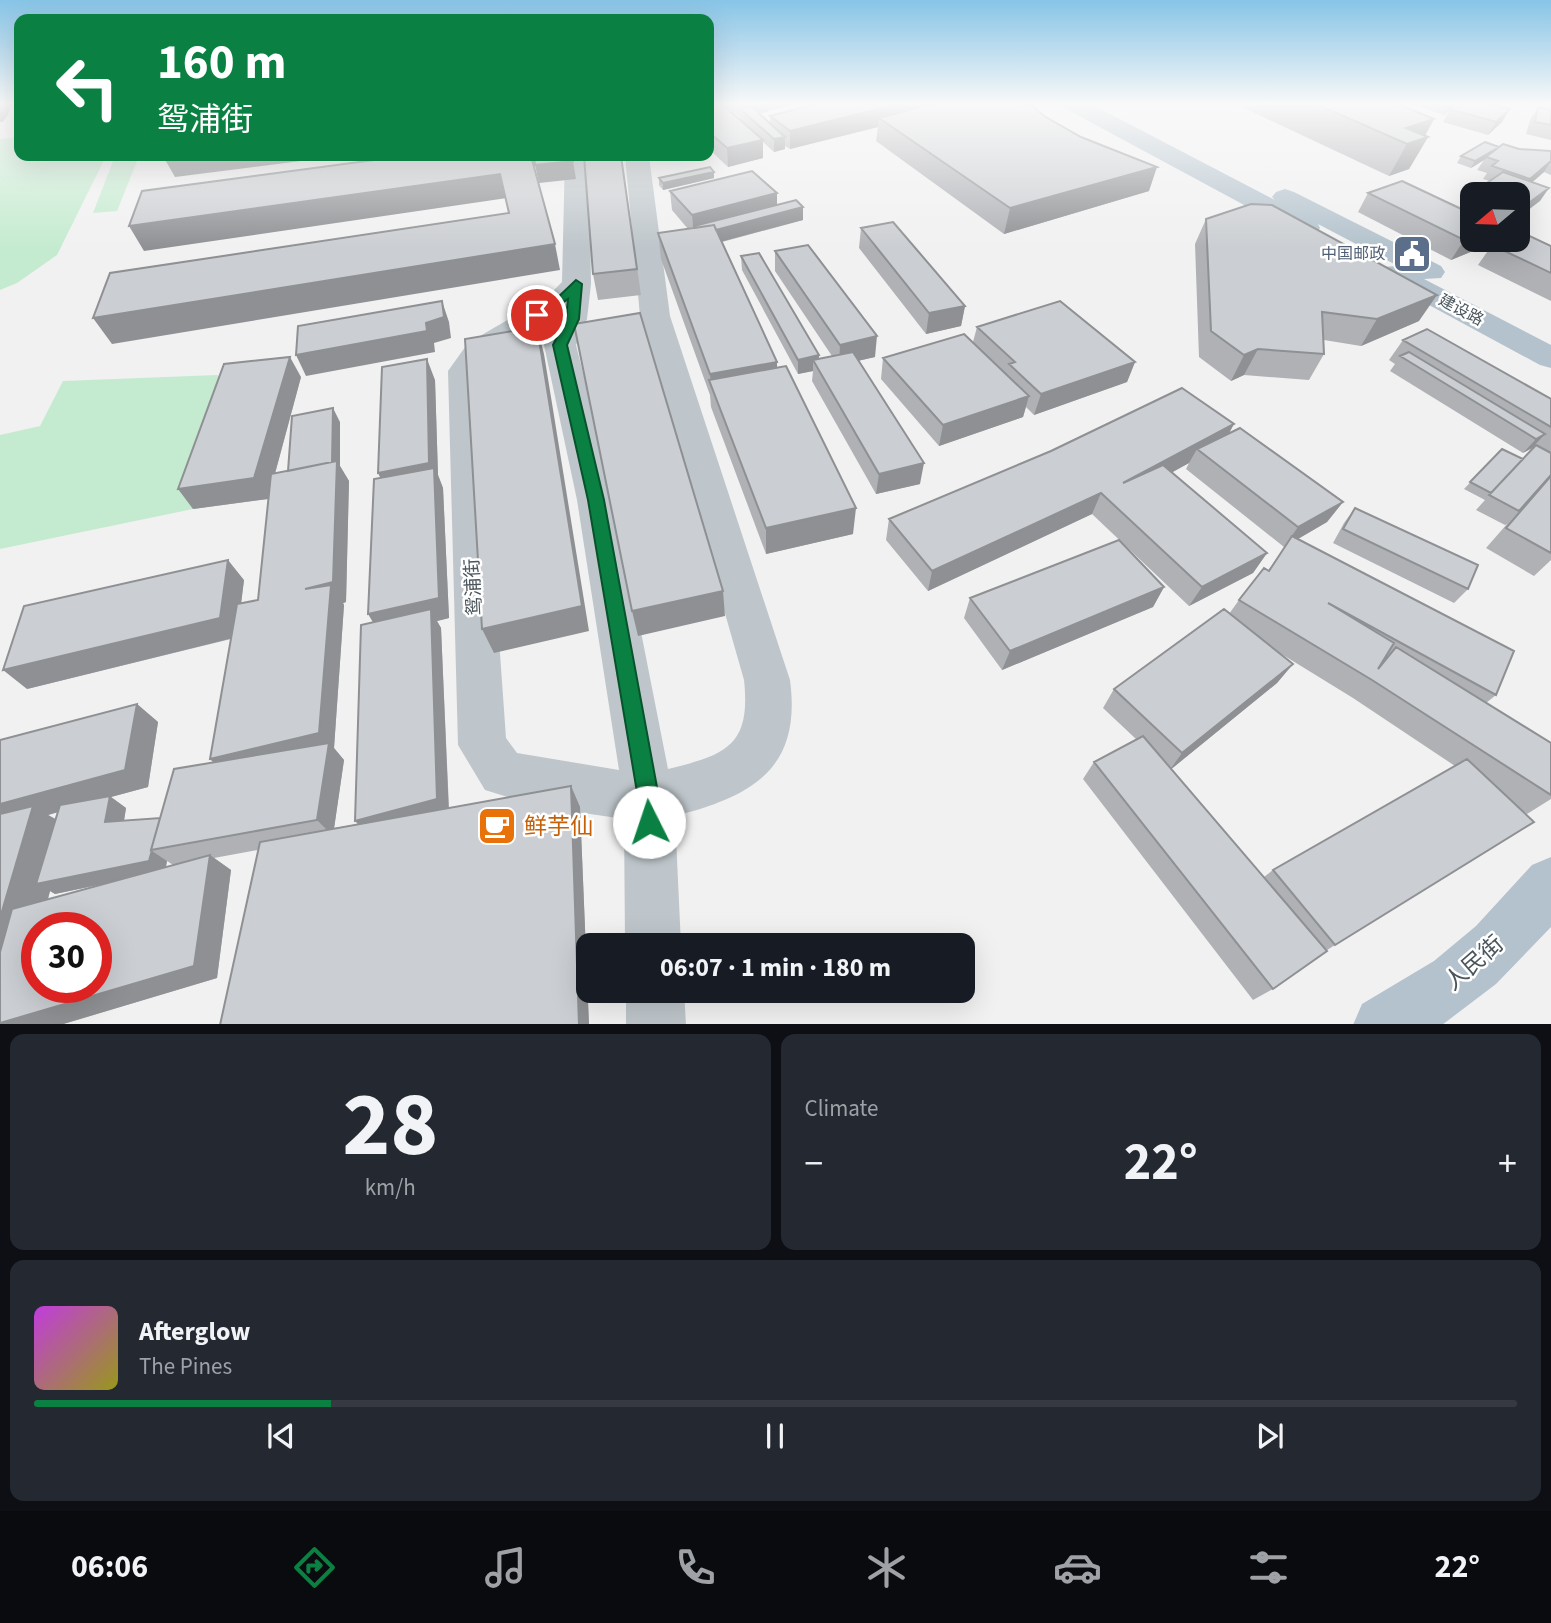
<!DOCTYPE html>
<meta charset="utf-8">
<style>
body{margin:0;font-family:"Source Sans 3","Noto Sans SC",sans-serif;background:#242831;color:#f1f3f6;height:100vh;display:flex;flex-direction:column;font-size:26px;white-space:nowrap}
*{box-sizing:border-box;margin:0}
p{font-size:23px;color:#9ea1a6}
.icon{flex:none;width:38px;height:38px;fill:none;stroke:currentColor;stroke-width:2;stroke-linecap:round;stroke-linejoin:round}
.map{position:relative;height:1024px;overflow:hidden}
.details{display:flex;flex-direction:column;gap:10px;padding:10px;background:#0d0f14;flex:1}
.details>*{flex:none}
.guide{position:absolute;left:14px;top:14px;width:700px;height:147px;border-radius:14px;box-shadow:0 7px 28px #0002;background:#0b8043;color:#fff;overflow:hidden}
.needle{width:46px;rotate:251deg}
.controls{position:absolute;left:1460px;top:182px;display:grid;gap:14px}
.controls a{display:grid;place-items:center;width:70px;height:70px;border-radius:14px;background:#171b24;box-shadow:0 7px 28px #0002;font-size:35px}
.speed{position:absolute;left:21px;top:912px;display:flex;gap:14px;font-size:35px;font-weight:700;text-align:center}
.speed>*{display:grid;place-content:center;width:91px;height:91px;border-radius:50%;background:#171b24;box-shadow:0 7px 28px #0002;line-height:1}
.speed .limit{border:10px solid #d22;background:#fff;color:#111}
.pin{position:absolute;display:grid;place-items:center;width:60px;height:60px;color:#fff;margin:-30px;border:4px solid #fff;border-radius:50%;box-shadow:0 2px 7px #0007}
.me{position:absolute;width:77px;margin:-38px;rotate:356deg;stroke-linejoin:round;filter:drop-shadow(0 0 5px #0008)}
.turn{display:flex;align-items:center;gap:24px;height:147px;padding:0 28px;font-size:32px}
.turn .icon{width:91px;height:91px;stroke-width:2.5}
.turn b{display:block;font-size:49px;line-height:60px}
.big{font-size:52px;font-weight:700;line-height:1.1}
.details .tile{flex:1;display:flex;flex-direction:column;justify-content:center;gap:10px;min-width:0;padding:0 24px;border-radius:14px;background:#242831}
.details .dial{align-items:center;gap:0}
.dial b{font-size:91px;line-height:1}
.song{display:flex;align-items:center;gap:21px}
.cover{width:84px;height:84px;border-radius:10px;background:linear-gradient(135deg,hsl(290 70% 55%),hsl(60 70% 35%))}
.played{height:7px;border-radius:4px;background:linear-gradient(90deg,#0b8043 20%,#363941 20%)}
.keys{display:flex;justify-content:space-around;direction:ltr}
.heat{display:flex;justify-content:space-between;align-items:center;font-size:38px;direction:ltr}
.details .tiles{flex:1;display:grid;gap:10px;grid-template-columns:1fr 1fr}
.tile:last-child{grid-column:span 2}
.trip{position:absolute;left:576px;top:933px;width:399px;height:70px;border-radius:14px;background:#171b24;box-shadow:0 7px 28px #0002;font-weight:700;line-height:70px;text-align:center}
.tabs{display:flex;height:112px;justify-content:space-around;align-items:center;background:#090b0e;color:#9ea1a6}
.tabs .icon{width:49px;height:49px}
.tabs .on{color:#0b8043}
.tabs b{font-size:32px;color:#f1f3f6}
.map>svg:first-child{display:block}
.green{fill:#c4ebcf}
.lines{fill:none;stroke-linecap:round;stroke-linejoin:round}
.street{fill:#bec6cb;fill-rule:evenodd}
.primary{fill:#b3c2cc;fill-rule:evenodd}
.wall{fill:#afb1b5;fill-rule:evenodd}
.shaded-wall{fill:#8e9093}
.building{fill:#cbced2;stroke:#8e9093;stroke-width:2;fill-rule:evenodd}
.route{fill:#0b8043;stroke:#07532c;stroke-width:2}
.labels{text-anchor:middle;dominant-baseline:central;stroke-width:5;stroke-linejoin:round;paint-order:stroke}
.far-service-label{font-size:16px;fill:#4e5e75;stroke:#fff;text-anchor:end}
.far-street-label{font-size:16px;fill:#4a565c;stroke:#fff}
.street-label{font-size:19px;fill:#4a565c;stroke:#fff}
.near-food-label{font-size:23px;fill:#c56008;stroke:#fff;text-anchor:start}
.near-street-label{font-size:23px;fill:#4a565c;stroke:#fff}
</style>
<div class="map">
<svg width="1551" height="1025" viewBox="0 0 1551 1025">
<rect width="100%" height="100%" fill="#f2f1f1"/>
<!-- green -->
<path class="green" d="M19,137V156H106L57,255L17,283L0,290V139Z
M115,156H139L117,211L93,213Z
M217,375L237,385L193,509L0,549V435L40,426L63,381Z"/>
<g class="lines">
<!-- street -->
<path class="street" d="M565,156H589L591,284L587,319L576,345L615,500L668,769C727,755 751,745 744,680L640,316L625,156H649L670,316L790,680C802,769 752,796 675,816L681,945H625L624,819L536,806L485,790L458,745L448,371L468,343L547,297L562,282ZM557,316L544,345L577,500L619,770L517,753L506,738L480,371L490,357Z
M626,990H684L686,1025H626Z"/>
<!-- primary -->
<path class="primary" d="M1064,104H1091L1275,200L1272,197L1276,192L1285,189L1294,192L1441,266L1445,272L1441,278L1424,279L1551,345V368L1540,365L1381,279L1377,273L1381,267L1398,266L1318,224L1320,228L1316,234L1307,236L1298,234L1066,109Z
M1551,857V927L1496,984L1442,1025H1353L1362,1004L1434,961L1476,926L1532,865Z"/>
</g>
<!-- wall -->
<path class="wall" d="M709,104L740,120V117L724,104H794L771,110L769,109V111L759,113L770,123V116L817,104H924V106L929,105L928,104H1030L1149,191L1004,234L876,141L878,127L790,149L785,146V149L774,152L763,142V158L728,167L709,149Z
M1235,104H1398L1434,119L1425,136L1428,137L1409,169L1389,176Z
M1411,104H1492L1502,122L1488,135L1443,122L1449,111L1444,115Z
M1548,104H1551V140L1526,134L1530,120L1538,107L1551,110Z
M1499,147L1551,151V175L1544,172L1532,182L1540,201L1517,194H1472V210L1463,207L1472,193L1490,181L1483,179L1487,173L1477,170L1484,160L1471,168L1457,163L1461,156Z
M621,156L641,295L598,300L593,274Z
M714,172V178L663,190L659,185V178Z
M670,191L777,193V205L803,207V220L722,242L777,362V368L853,534L766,554L711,407L710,395L661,259L658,233L688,229L672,210Z
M1368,193L1472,240H1495L1490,243L1487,242L1485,246L1451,260L1358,212Z
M1206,219L1419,321L1361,346L1324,340V354L1309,380L1244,375L1231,381L1199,357L1195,244Z
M861,228L965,306L961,326L926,334L859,248Z
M1492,245L1551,246V301L1478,265Z
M775,251L875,357L858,361L920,484L876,494L812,381L813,371L798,374L742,270L741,256L819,355V359L832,356L775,271Z
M977,327L1135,362L1127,382L1034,415L1026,407L1023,417L939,446L881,379L883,358L973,342Z
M1403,340L1551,399V560L1534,576L1486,548L1507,524L1505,525L1476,510L1485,500L1464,489L1502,449L1523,459L1532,448L1523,453L1390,371L1395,364L1389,360Z
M301,377L275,474L288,471L340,422V466L349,481L346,602L343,603L344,605L334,748L344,760L334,828L358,824L373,622L381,478L378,473L435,380L438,475L443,488L449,618L437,621L441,628L449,808L571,786L580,807L589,1025H220L258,850L214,858L231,870L217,978L60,1025H0V740L137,704L158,722L148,787L111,797L126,808L124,821L160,818L214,763L210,759L231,639L27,689L244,580L241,603L258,600L269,495L268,499L193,509ZM58,812L56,819L48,815ZM167,861L173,865L166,867ZM112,882L48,899L50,891L55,894Z
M1230,433L1343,502L1327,522L1298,539L1496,695L1486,703L1551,743V799L1527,814L1522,810L1534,822L1327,950L1273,989L1253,1000L1083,779L1094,762L1136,739L1103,708L1114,689L1229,614L1239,600L1268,571L1285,546L1284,547L1186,469L1189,463L1171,473L1267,553L1253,573L1189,606L1092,514L928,591L886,540L889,519ZM1275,650L1353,698L1455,766L1273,870L1264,877L1171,769L1277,683L1293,664Z
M1355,508L1468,589L1454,603L1333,543L1344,523Z
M1164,587L1153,607L1002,670L964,618L970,598Z"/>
<!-- shaded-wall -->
<path class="shaded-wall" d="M0,104H14L3,122H0Z
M740,104H769V111L748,116L740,109Z
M771,104H794L771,110Z
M898,104H924L923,116L879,118L878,127L790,149V131Z
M1450,104H1457L1444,115Z
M1510,109L1502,122L1488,135L1496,122Z
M1434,119L1423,139L1428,137L1409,169L1389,176L1407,144L1406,128Z
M785,137V149L774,152V139Z
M763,140V158L728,167L727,148Z
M1499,147L1484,160L1471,168L1475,161Z
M163,156H340L175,177Z
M573,161L576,179L539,183L535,165Z
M1551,161L1544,172L1521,192L1530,179Z
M1157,167L1149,191L1004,234L1010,208Z
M714,172V178L663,190V183Z
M500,174L507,198L144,251L129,226Z
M1549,188L1540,201L1519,217L1524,213L1517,223V212Z
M777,193V213L694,226V235L692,215Z
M803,207V220L701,247L700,234Z
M1472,237V240H1489L1485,246L1451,260L1464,240Z
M555,244L560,270L112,344L93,318Z
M1437,295L1419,321L1361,346L1377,319Z
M442,301L449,322L451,338L434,343L435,352L306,376L296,355Z
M965,306L961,326L926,334L929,313Z
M537,327L544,354L589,631L494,653L482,629Z
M877,336L875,357L839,365L840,345Z
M1258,349L1244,375L1231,381L1244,355Z
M819,355L818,369L813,360V371L798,374V360Z
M290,357L301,377L268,499L193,509L178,489Z
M427,359L435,380L438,475L443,488L449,618L437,621L441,628L449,816L370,837L355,821L380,634L368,614L388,493L378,473Z
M777,362V388L711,385L710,374Z
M1135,362L1127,382L1034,415L1041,394Z
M1029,396L1023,417L939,446L943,425Z
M333,408L340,422V466L349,481L346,602L343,603L344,605L334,748L344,760L333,836L317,820L229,777L210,759L297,487Z
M1234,424L1223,445L1197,449L1189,463L1114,504L1123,483Z
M1545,434L1532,448L1523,453L1536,439Z
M924,463L920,484L876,494L879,474Z
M1101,493L1092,514L928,591L932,571Z
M1343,502L1327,522L1284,547L1298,527Z
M856,508L853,534L766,554V528Z
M1267,553L1253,573L1189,606L1202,587Z
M228,560L244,580L237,637L27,689L3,670Z
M1164,587L1153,607L1002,670L1010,651Z
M723,591L725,616L638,636L632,611Z
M1293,664L1277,683L1169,771L1182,753Z
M137,704L158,722L148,787L111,797L126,808L122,833L105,822L110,797L48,815L67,826L152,851L167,861L165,871L55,894L50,891L40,928L210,855L231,870L217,978L60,1025H0V804Z
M571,786L580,807L589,1025H579Z"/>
<!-- building -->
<path class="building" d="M709,104H722L763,140L727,148L709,132Z
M817,104H898L790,131L770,116Z
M932,104H1030L1044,116L1081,137L1157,167L1010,208L879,118Z
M1316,104H1398L1434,119L1406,128L1428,137L1407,144Z
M1455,104H1492L1510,109L1496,122L1450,109Z
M751,106L785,137L774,139L740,109Z
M1538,107L1551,110V125L1535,122Z
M1485,142L1499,147L1475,161L1461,156Z
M1503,144L1519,149L1551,151V161L1530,179L1492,166L1498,161L1486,157Z
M404,156H531L555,244L93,318L110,273L509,213L500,174L129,226L142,191Z
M534,156H572L573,161L535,165Z
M584,156H621L637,269L593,274Z
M710,167L714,172L663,183L659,178Z
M752,171L777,193L692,215L670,191Z
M1503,172L1549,188L1518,211L1524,213L1517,218V194L1472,193Z
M1402,181L1472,214V237L1464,240L1368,193Z
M796,200L803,207L716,230L714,225L695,228L694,226Z
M1251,204L1272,205L1437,295L1377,319L1322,312L1324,354L1258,349L1244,355L1211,331L1206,219Z
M893,222L965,306L929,313L861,228Z
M714,225L777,362L710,374L658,233Z
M1523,233L1551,246V273L1492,245L1505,240H1517V235Z
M808,245L877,336L840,345L775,251Z
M759,253L819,355L798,360L741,256Z
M442,301L444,317L426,323L427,331L296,355L298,326Z
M1060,301L1135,362L1041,394L1009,364L1015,362L977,327Z
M640,313L723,591L632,611L574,324Z
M537,327L582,606L482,629L465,339Z
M1427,329L1551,399V427L1403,340Z
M964,334L1029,396L943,425L883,358Z
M853,352L924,463L879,474L813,360Z
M1409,352L1545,434L1536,439L1400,356Z
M290,357L254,478L178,489L224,364Z
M427,359L429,463L378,473L382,367Z
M786,366L856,508L766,528L709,380Z
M1182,388L1234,424L1123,483L1163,465L1267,553L1202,587L1101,493L932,571L889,519L1051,451Z
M333,408L332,462L288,471L292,416Z
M1240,428L1343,502L1298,527L1197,449Z
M1536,445L1551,453V475L1519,511L1489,495Z
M1502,449L1523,459L1491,493L1470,482Z
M337,461L333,582L305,589L331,585L319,733L210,759L237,604L258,600L271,474Z
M434,468L439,598L368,614L374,479Z
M1551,476V553L1506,528Z
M1355,508L1478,565L1468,589L1343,529Z
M1292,536L1514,651L1496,695L1328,603L1394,643L1378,669L1396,647L1551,743V795L1372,680L1239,600L1264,568L1269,571Z
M1119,540L1164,587L1010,651L970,598Z
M228,560L220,618L3,670L24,606Z
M431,609L437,799L355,821L361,625Z
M1224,609L1293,664L1182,753L1114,689Z
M137,704L125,770L0,804V740Z
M1143,736L1327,951L1273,989L1094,762Z
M329,743L317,820L151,850L174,769Z
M1467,759L1534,822L1335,945L1273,870Z
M571,786L579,1025H220L260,842Z
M110,796L105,822L160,818L151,850H152L149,861L36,884L60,805Z
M33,806L0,918V814Z
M210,855L194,966L0,1023V952L12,909ZM37,928H96V987H37Z"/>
<!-- sky -->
<linearGradient id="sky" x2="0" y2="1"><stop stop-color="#87c4e6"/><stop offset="0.42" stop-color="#f9f9f9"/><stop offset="1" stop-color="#f9f9f9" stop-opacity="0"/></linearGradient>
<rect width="1551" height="248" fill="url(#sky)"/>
<!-- route -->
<path class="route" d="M576,280L582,284L579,319L567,345L604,500L659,798L660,822L657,830L649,833L642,830L639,822L638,798L588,500L553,345L566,319L568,299L542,318L537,319L531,315L554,301Z"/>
<!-- icons -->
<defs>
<symbol id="civic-square" viewBox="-11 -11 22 22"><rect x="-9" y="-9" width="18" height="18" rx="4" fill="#5c6f8a" stroke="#fff"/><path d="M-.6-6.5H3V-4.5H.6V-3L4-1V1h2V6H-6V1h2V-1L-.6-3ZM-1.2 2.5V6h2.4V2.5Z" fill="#fff"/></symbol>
<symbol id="cafe-square" viewBox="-11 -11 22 22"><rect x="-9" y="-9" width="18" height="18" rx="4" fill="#e8710a" stroke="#fff"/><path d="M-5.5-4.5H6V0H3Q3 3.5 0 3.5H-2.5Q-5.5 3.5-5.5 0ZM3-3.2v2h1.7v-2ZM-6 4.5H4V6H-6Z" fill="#fff"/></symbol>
</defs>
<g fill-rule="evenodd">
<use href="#civic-square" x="1390" y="232" width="44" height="44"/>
<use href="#cafe-square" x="475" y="804" width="44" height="44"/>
</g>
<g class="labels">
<!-- far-service labels -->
<g class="far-service-label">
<text x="1385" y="254">中国邮政</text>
</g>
<!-- far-street labels -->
<g class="far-street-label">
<text transform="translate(1461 310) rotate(28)">建设路</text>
</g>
<!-- street labels -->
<g class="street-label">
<text transform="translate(474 587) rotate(-93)">鸳浦街</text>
</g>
<!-- near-food labels -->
<g class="near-food-label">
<text x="524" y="826">鲜芋仙</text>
</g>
<!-- near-street labels -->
<g class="near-street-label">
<text transform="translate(1474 963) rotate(-41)">人民街</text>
</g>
</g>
</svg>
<div class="controls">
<a><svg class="needle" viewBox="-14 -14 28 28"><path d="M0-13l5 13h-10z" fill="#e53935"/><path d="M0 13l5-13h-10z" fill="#9ea1a6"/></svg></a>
</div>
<div class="speed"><div class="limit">30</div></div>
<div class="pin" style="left:537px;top:315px;background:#d93025"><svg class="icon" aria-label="arrive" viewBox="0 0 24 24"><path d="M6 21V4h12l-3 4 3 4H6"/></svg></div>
<svg class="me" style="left:649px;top:822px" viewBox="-20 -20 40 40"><circle r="19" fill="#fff"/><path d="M0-13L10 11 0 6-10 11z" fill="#0b8043"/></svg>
<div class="trip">06:07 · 1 min · 180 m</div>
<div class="guide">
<div class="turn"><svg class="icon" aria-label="left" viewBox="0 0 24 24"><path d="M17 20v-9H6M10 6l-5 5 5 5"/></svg><div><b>160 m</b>鸳浦街</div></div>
</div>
</div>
<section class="details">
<div class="tiles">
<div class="tile dial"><b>28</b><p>km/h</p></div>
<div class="tile"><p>Climate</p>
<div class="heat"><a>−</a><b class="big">22°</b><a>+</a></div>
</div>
<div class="tile">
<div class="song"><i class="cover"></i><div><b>Afterglow</b><p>The Pines</p></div></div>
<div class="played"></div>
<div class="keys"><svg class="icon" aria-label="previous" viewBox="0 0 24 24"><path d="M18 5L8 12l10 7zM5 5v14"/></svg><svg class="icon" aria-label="pause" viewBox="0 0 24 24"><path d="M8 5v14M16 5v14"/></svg><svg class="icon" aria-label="next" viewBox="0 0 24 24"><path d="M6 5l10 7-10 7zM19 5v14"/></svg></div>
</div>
</div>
</section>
<nav class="tabs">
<b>06:06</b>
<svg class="icon on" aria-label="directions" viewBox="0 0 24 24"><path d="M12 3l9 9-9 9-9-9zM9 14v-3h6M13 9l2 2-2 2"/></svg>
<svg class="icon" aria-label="music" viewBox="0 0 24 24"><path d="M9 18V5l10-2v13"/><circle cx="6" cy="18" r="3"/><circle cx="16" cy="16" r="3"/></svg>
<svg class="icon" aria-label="phone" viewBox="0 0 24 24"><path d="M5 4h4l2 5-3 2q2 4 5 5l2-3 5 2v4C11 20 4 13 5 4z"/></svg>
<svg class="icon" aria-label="climate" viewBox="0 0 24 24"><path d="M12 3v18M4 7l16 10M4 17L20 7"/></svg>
<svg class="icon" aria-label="car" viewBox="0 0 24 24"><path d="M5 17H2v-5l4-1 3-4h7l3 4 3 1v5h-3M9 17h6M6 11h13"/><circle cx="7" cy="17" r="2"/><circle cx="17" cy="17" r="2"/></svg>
<svg class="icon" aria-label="filters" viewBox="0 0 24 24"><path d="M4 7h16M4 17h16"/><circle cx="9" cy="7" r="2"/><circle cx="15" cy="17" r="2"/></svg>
<b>22°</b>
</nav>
